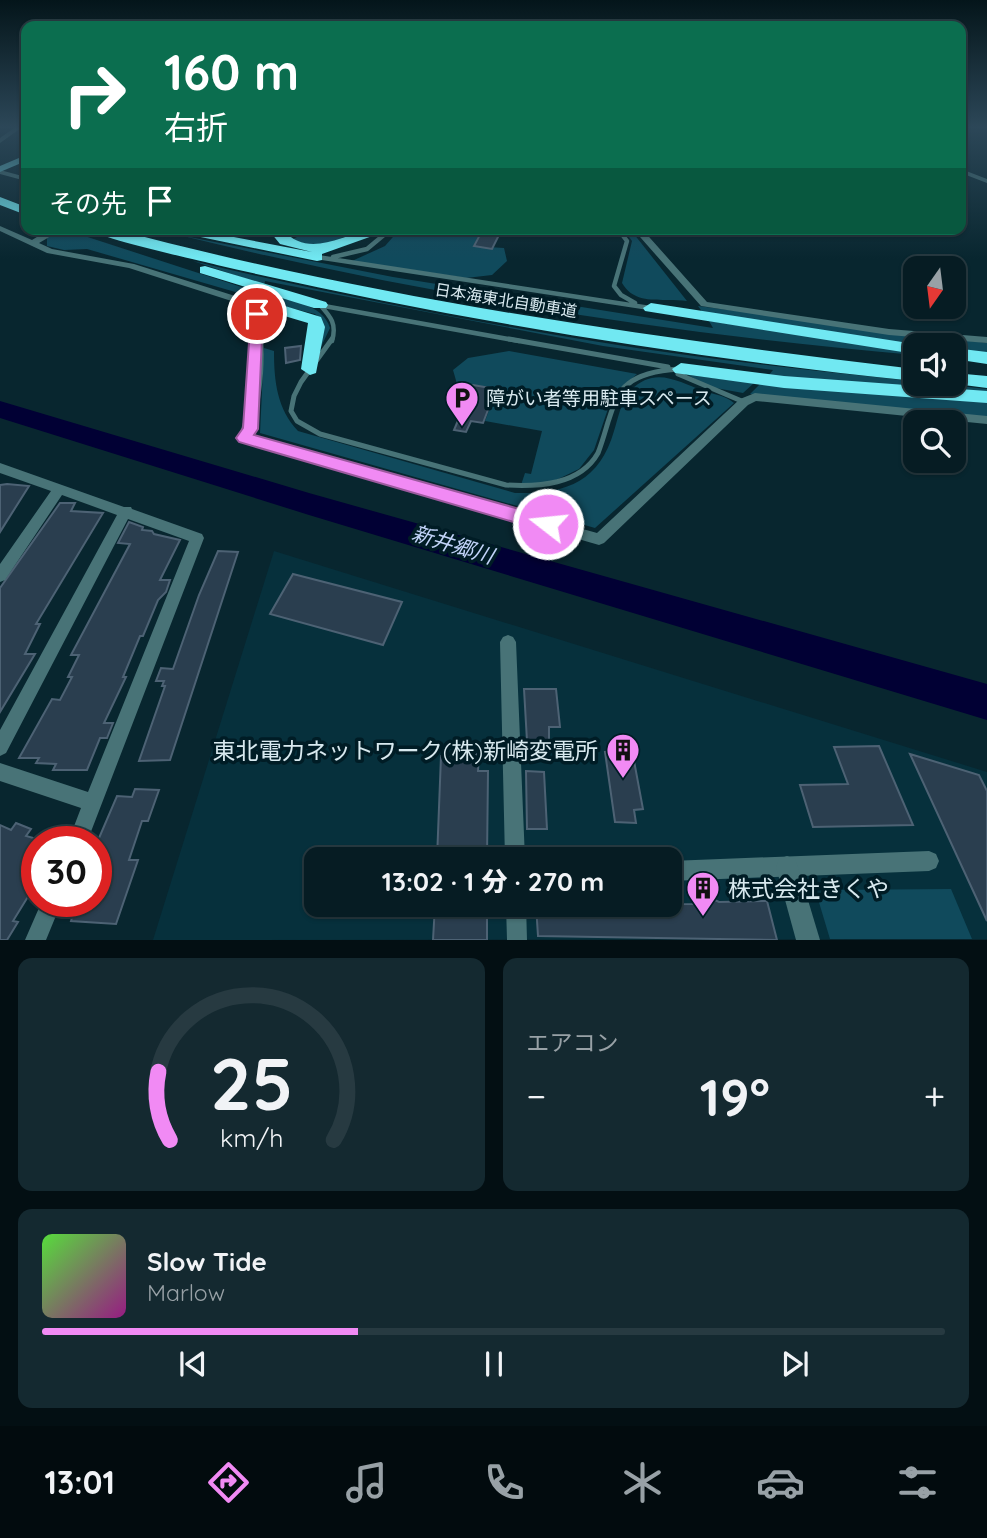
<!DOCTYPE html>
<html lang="ja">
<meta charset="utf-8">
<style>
body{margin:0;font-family:Quicksand,"Noto Sans JP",sans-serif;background:#142930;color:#f1f3f6;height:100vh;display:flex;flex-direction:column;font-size:26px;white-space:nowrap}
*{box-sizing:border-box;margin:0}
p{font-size:23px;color:#98a1a6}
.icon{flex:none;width:38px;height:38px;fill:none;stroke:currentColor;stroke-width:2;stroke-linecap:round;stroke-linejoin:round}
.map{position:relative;height:940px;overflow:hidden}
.side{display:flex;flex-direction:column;gap:18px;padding:18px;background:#030f13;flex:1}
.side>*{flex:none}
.guide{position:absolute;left:21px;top:21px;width:945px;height:214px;border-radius:14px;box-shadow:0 2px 5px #0004,0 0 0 2px #273a41;background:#0b6e4f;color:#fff;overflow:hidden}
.needle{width:46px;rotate:194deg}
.buttons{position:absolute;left:903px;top:256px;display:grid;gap:14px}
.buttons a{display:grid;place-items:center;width:63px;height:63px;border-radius:14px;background:#061c23;box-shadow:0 2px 5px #0004,0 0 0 2px #273a41;font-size:35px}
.speed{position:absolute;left:21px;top:826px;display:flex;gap:14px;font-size:35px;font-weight:700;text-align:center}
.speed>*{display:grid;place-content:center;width:91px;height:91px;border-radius:50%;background:#061c23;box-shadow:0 2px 5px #0004,0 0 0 2px #273a41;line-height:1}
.speed .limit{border:10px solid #d22;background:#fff;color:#111}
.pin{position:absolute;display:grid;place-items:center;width:60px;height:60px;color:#fff;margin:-30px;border:4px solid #fff;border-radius:50%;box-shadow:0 2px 7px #0007}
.me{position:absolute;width:77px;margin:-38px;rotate:286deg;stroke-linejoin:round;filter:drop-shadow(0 0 5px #0008)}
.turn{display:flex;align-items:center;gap:24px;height:147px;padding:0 28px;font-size:32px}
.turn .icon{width:91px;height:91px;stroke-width:2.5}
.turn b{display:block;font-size:49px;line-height:60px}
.then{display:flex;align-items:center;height:66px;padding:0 28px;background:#0003;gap:14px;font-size:26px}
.big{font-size:52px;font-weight:800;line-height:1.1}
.side .widget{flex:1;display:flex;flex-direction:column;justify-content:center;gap:10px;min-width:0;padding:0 24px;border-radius:14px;background:#142930}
.side .dial{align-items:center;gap:0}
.dial svg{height:182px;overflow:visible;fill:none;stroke:#273a41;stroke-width:7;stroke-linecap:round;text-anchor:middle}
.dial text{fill:#f1f3f6;stroke:none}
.song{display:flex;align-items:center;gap:21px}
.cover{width:84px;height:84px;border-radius:10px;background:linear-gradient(135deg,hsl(110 70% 55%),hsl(310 70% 35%))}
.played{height:7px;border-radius:4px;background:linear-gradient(90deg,#f18af4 35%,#273a41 35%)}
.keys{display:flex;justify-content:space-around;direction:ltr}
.heat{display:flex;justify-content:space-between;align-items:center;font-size:38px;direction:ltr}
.side .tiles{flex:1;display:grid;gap:18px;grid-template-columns:1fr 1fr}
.widget:last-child{grid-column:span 2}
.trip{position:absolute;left:304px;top:847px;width:378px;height:70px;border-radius:14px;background:#061c23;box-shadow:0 2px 5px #0004,0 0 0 2px #273a41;font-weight:800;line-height:70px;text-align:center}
.menu{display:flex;height:112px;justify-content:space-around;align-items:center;background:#020b0e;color:#98a1a6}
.menu .icon{width:49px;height:49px}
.menu .on{color:#f18af4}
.menu b{font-size:32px;color:#f1f3f6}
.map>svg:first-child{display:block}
.built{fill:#06303c;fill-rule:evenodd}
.green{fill:#104a5c}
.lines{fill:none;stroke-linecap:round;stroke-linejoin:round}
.river{fill:#010034;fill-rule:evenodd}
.building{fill:#2a3e4f;stroke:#4d6274;stroke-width:2}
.service-far1{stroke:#487377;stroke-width:4.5}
.service{stroke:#487377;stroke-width:5}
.minor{fill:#487377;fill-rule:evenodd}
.tertiary{fill:#487377;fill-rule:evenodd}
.primary{fill:#66c6cf;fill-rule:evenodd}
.motorway{fill:#71e8f2;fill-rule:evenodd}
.route{fill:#f18af4;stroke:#9d5a9f;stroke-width:2}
.labels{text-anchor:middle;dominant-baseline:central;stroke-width:7;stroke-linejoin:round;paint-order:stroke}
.far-street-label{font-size:16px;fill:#d8e9ef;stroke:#001c25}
.poi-label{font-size:19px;fill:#d8e9ef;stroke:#001c25;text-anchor:start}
.water-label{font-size:21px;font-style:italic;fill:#c2d4f9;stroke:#001c25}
.near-poi-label{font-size:23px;fill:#d8e9ef;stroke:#001c25;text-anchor:end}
</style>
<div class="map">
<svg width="987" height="940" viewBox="0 0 987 940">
<rect width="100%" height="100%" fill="#08262f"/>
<!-- built -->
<path class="built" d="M274,551L987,772V939L153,940ZM317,859H670V905H317Z"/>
<!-- green -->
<path class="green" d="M63,229L263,294V300L87,249L64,250L47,246V238Z
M313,229H341L349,235L318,247L291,240Z
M400,229H482L473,246L504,248L507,261L492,275L466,278L352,261L385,246Z
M623,229H630L687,301C663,297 636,307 622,283L632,241Z
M179,235L393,277L713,328L709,321L915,352V355C668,334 420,294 179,235Z
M193,261C327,293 462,320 599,342C728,363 860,375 987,389V392L768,376L773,370L603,346L265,281L264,285Z
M267,295C289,301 323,303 330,328L319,351L321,319L315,314L267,302Z
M698,306L987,343V354L954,350V345H915L703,313Z
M264,348L274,351C274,381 277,409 298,431L515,493C565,494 599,483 614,431C618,419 621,401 630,391C655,365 678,382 704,391C716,395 724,395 734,403L595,528L260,433Z
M509,351L637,374L612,397L594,450L579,469L552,482L521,485L525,473L531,474L542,431L485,421L497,389L457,384L453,370L468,358Z
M688,375L754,383L743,393L710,387Z
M760,384L987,402V417L750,394Z
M951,889L972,939H830L818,899L830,890Z"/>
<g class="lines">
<!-- river -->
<path class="river" d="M0,401L309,493L987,684V720L309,515L0,418Z"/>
</g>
<!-- building -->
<path class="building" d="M483,229H502L492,249L474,246Z
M301,346L300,360L286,363L285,348Z
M473,385L496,389L483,423L471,421L466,432L454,430Z
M7,484L29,486L0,532V485Z
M60,503H75L71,511L103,513L36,624H40L25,654H35L0,712V588Z
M129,522L143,527L142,530L152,531L154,534L180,540L160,580H170L166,592L158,600L143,636H140L123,677H126L104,723H113L107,738H100L87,770H53L56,764L36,763L39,758H19L52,699L60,700L72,677H68L79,655H71L130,544L118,543Z
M218,551L238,552L170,760L139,761L165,686H162L164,681H156L161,668L173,669L199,595Z
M293,574L402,602L383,645L270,614Z
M524,689H556L560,727H549V740L527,741Z
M879,746L913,825L813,827L800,785L848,784L834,747Z
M632,750L643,809L634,810L636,823L615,822L605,752Z
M479,754L478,771H488L487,859H437L441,756Z
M910,754L979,775L987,791V921Z
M526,771L544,772L547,829H527Z
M135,789L159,790L148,821H142L129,860H138L116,924L71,921L74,911L61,910L64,901H96V845L117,796L132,797Z
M16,823L31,829L26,836L37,839V882L13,921L18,922L7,940H0V825L11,830Z
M704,895L719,902L767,901L777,940L538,936L536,905L694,904Z
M435,905H487V940H433Z"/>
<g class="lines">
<!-- service-far1 -->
<path class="service-far1" d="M345,229L353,236L349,241
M618,229L627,241L614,286L621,295L635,303
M317,257L650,308
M333,257L367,249L391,229
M320,305C331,317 337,324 332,341
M324,306L519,341"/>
<!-- service -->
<path class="service" d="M332,339L301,382L294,396L291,411L297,421L320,434L506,485C538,487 580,485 598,453C602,443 605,432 608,422C613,408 616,393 628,384C641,373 663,370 679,369
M509,339L668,367
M678,374L744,402"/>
<!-- minor -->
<path class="minor" d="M14,128H21L0,143V138Z
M961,169L987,179V183L961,173Z
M0,170L26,177V181L0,174Z
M0,226L32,240L45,232H51V236L39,243L52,249L134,264L254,302C271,332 263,404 251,436L597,533L740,399L755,393L987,416V424L756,401L748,405L604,543L599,545L240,441L238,438C250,408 260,335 247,306L129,268L47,253L0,231Z
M231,229H304L268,235Z
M633,229H642L707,302L889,329L987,337V343L889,335L701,306Z
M0,463L124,507H131L132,509L202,534L204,538L87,842H68L81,808L0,781V763L88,792L189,541L128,519L6,753L0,756V730L117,515L62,495L5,580L0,582V564L51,491L0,473Z
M508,635L513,637L516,642L525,859H505L500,642L503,637Z
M929,851L936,854L939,861L936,868L929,871L670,881V861Z
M42,901H62L46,940H25Z
M506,905H526L527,940H507Z"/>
<!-- tertiary -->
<path class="tertiary" d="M787,856L795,859L798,867L820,940H796L776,867L779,859Z"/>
<!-- primary -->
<path class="primary" d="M26,155V161L0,172V166Z"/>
<!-- motorway -->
<path class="motorway" d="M0,197L26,207V215L0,205Z
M90,229H114C377,299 645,337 915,369V381C681,357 447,318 217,265C195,259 103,240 90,229Z
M162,229H192L312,252L280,244L271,233L283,230C308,258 340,236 370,230C376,228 384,229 392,229L322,254V260L317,261Z
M205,266L326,302L328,305L326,308H314L200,273V267Z
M272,302L321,317L325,327L316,373L310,375L301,369L308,323L271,312L255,314L247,309L249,306Z
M651,303L915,344L919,345H915V354L645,311L643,308Z
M954,348L987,352V364L954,359Z
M681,363L784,376L987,391V403L784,388L675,373L672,369Z
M954,373L987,376V388L948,383H954Z"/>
</g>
<!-- sky -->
<linearGradient id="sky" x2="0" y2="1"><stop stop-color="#04151a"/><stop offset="0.49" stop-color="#2c4758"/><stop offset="1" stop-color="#2c4758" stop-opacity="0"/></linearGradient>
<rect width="987" height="259" fill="url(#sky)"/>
<!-- route -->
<path class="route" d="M257,310L263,314L258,429L254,435L548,517L554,519L557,524L554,530L548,532L239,442L236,438L243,428L251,314Z"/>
<!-- icons -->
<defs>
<symbol id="parking-pin" viewBox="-11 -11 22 30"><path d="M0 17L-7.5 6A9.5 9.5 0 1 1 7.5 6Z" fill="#f18af4" stroke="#001c25"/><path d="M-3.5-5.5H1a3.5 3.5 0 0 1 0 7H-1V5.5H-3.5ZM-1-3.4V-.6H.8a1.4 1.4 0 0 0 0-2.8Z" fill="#111"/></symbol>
<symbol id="building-pin" viewBox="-11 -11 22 30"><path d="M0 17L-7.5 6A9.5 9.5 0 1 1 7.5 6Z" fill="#f18af4" stroke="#001c25"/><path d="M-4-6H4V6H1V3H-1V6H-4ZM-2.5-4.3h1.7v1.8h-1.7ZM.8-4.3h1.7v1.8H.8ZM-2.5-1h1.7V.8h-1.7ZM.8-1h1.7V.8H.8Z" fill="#111"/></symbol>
</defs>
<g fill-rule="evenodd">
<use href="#parking-pin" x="443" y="379" width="38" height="52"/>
<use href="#building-pin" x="604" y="731" width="38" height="52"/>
<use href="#building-pin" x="684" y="869" width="38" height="52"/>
</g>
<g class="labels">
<!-- far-street labels -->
<g class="far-street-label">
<text transform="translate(506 300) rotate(9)">日本海東北自動車道</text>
</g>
<!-- poi labels -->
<g class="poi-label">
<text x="486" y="398">障がい者等用駐車スペース</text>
</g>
<!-- water labels -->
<g class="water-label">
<text transform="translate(453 544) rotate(17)">新井郷川</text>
</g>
<!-- near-poi labels -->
<g class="near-poi-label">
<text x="598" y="750">東北電力ネットワーク(株)新崎変電所</text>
<text x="728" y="888" text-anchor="start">株式会社きくや</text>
</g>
</g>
</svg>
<div class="buttons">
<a><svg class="needle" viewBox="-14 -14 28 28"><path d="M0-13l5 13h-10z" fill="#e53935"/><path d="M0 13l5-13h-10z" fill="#98a1a6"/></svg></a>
<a><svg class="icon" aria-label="sound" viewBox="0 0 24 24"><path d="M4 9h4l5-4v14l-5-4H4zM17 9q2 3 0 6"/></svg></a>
<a><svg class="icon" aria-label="search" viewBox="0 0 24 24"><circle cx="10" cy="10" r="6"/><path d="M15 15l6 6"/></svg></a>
</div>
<div class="speed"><div class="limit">30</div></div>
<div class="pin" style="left:257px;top:314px;background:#d93025"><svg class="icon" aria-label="arrive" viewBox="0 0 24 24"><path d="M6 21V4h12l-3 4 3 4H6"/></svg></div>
<svg class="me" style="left:548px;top:524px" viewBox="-20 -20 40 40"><circle r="17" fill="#f18af4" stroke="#fff" stroke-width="3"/><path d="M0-11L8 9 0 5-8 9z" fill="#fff"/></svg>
<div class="trip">13:02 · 1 分 · 270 m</div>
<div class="guide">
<div class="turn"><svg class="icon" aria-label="right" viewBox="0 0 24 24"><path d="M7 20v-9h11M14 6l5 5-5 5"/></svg><div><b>160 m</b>右折</div></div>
<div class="then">その先<svg class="icon" aria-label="arrive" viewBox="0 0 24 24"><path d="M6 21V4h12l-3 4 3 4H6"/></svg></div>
</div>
</div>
<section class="side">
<div class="tiles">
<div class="widget dial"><svg viewBox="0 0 100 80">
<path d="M14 69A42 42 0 1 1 86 69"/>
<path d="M14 69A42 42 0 0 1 9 39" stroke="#f18af4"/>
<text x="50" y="56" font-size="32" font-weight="700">25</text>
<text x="50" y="72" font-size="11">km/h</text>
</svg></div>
<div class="widget"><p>エアコン</p>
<div class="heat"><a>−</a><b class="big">19°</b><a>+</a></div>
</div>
<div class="widget">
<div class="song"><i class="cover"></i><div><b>Slow Tide</b><p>Marlow</p></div></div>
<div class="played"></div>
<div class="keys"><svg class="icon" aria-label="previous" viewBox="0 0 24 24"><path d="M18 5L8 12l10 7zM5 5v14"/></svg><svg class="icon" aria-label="pause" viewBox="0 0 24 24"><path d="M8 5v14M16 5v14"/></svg><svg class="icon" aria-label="next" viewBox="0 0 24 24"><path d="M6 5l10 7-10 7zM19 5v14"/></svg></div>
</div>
</div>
</section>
<nav class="menu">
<b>13:01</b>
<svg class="icon on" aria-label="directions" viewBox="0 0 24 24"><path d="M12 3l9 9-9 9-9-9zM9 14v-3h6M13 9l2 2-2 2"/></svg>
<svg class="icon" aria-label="music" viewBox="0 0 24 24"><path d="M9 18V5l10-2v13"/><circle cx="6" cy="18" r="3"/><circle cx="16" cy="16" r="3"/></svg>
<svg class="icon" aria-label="phone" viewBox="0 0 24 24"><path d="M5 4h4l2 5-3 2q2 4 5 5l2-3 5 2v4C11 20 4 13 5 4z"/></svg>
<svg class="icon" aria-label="climate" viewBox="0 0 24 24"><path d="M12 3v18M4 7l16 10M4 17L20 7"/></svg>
<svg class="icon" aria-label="car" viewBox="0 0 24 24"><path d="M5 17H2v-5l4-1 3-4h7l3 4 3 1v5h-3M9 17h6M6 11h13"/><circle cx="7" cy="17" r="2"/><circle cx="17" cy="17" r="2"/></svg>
<svg class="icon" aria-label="filters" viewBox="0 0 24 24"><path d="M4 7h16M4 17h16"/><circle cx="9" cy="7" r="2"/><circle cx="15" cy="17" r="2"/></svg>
</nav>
